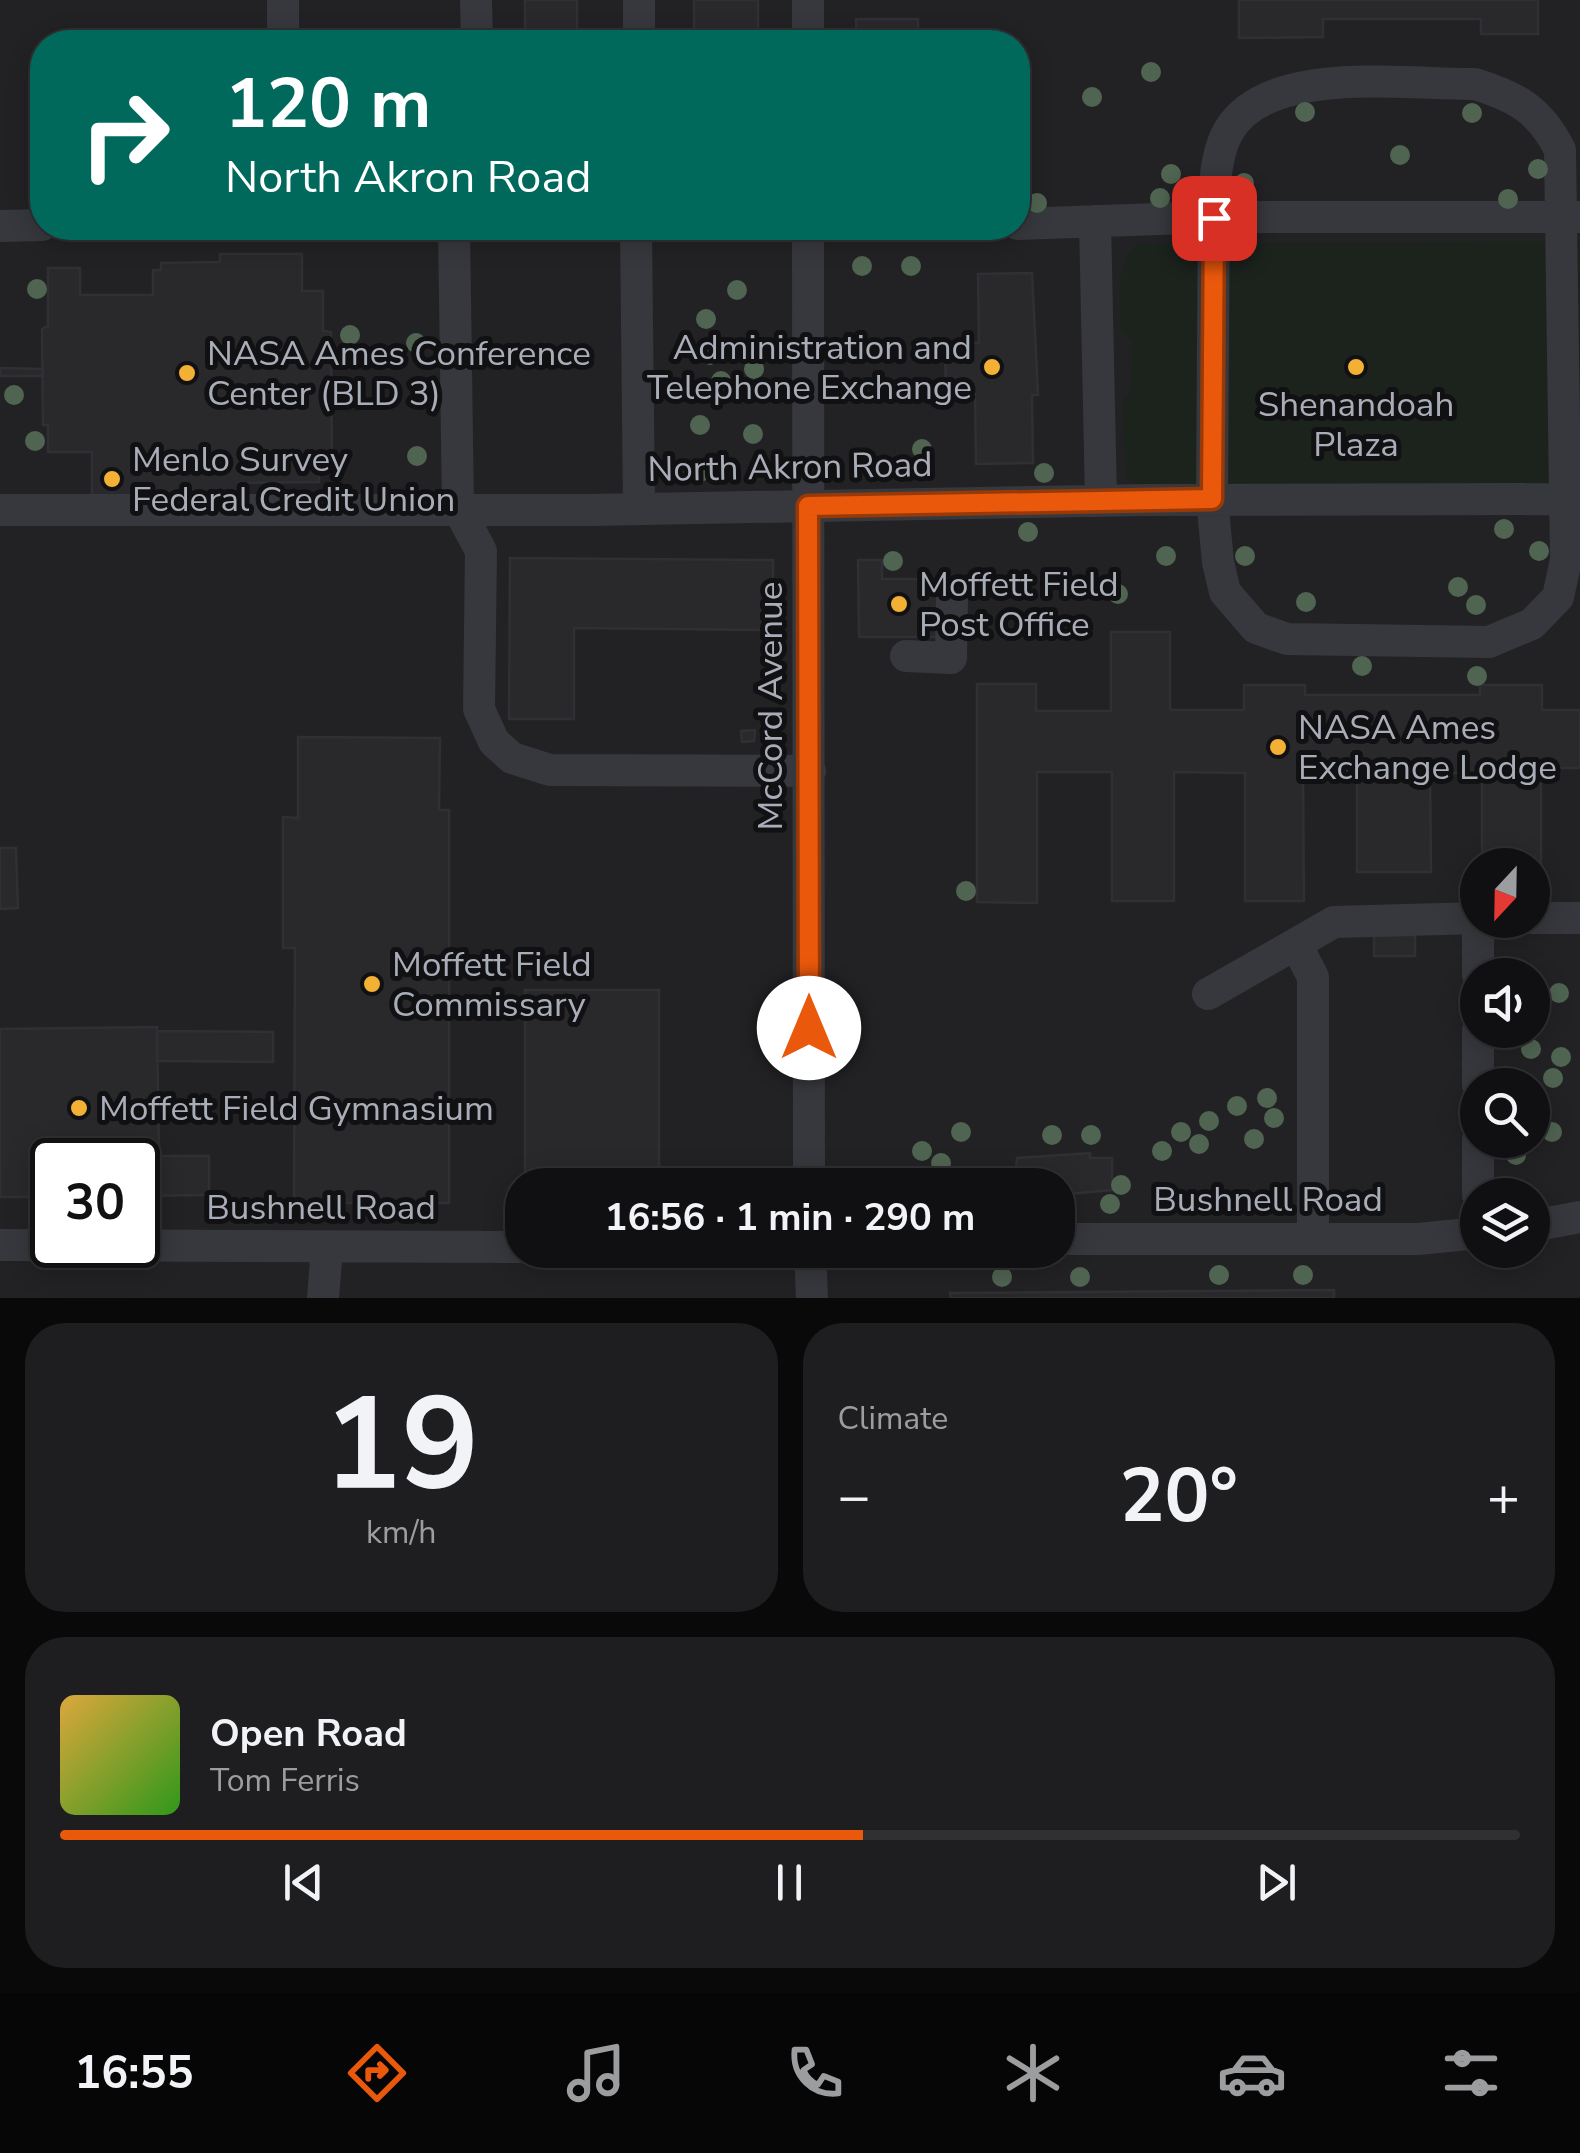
<!DOCTYPE html>
<meta charset="utf-8">
<style>
body{margin:0;font-family:"Nunito Sans",sans-serif;background:#1e1e20;color:#f1f3f6;height:100vh;display:flex;flex-direction:column;font-size:38px;white-space:nowrap}
*{box-sizing:border-box;margin:0}
p{font-size:32px;color:#9c9d9f}
.icon{flex:none;width:55px;height:55px;fill:none;stroke:currentColor;stroke-width:2;stroke-linecap:round;stroke-linejoin:round}
.map{position:relative;height:1298px;overflow:hidden}
.side{display:flex;flex-direction:column;gap:25px;padding:25px;background:#09090a;flex:1}
.side>*{flex:none}
.guide{position:absolute;left:30px;top:30px;width:1000px;height:210px;border-radius:40px;box-shadow:0 5px 25px #0003,0 0 0 2px #303032;background:#00695c;color:#fff;overflow:hidden}
.needle{width:65px;rotate:202deg}
.controls{position:absolute;left:1460px;top:848px;display:grid;gap:20px}
.controls a{display:grid;place-items:center;width:90px;height:90px;border-radius:50%;background:#101012;box-shadow:0 5px 25px #0003,0 0 0 2px #303032;font-size:50px}
.speed{position:absolute;left:30px;top:1138px;display:flex;gap:20px;font-size:50px;font-weight:700;text-align:center}
.speed>*{display:grid;place-content:center;width:130px;height:130px;border-radius:50%;background:#101012;box-shadow:0 5px 25px #0003,0 0 0 2px #303032;line-height:1}
.speed .limit{border:5px solid #111;border-radius:15px;background:#fff;color:#111}
.pin{position:absolute;display:grid;place-items:center;width:85px;height:85px;color:#fff;margin:-42px;border-radius:20px;box-shadow:0 5px 15px #0006}
.me{position:absolute;width:110px;margin:-55px;rotate:0deg;stroke-linejoin:round;filter:drop-shadow(0 0 8px #0008)}
.turn{display:flex;align-items:center;gap:35px;height:210px;padding:0 30px;font-size:45px}
.turn .icon{width:130px;height:130px;stroke-width:2.5}
.turn b{display:block;font-size:70px;line-height:85px}
.big{font-size:75px;font-weight:700;line-height:1.1}
.side .tile{flex:1;display:flex;flex-direction:column;justify-content:center;gap:15px;min-width:0;padding:0 35px;border-radius:40px;background:#1e1e20}
.side .dial{align-items:center;gap:0}
.dial b{font-size:130px;line-height:1}
.song{display:flex;align-items:center;gap:30px}
.cover{width:120px;height:120px;border-radius:15px;background:linear-gradient(135deg,hsl(40 70% 55%),hsl(110 70% 35%))}
.played{height:10px;border-radius:5px;background:linear-gradient(90deg,#ea580c 55%,#303032 55%)}
.keys{display:flex;justify-content:space-around;direction:ltr}
.heat{display:flex;justify-content:space-between;align-items:center;font-size:55px;direction:ltr}
.side .tiles{flex:1;display:grid;gap:25px;grid-template-columns:1fr 1fr}
.tile:last-child{grid-column:span 2}
.trip{position:absolute;left:505px;top:1168px;width:570px;height:100px;border-radius:40px;background:#101012;box-shadow:0 5px 25px #0003,0 0 0 2px #303032;font-weight:700;line-height:100px;text-align:center}
.menu{display:flex;height:160px;justify-content:space-around;align-items:center;background:#060607;color:#9c9d9f}
.menu .icon{width:70px;height:70px}
.menu .current{color:#ea580c}
.menu b{font-size:45px;color:#f1f3f6}
.map>svg:first-child{display:block}
.built{fill:#222225;fill-rule:evenodd}
.green{fill:#1c231d}
.building{fill:#29292c;stroke:#303034;stroke-width:2.5}
.lines{fill:none;stroke-linecap:round;stroke-linejoin:round}
.minor{stroke:#37383d;stroke-width:32}
.tree{fill:#506452}
.route-casing{stroke:#983908;stroke-width:25}
.route{stroke:#ea580c;stroke-width:18}
.poi-dot{fill:#f2b134;stroke:#111113;stroke-width:4}
.labels{text-anchor:middle;dominant-baseline:central;stroke-width:10;stroke-linejoin:round;paint-order:stroke}
.poi-label{font-size:35px;fill:#a8adb8;stroke:#111113;text-anchor:start}
.street-label{font-size:35px;fill:#a8adb8;stroke:#111113}
</style>
<div class="map">
<svg width="1580" height="1298" viewBox="0 0 1580 1298">
<rect width="100%" height="100%" fill="#161618"/>
<!-- built -->
<path class="built" d="M0,0H1580V1298H0ZM42,42H1018V228H42ZM1478,865H1532V920H1478ZM1478,975H1532V1030H1478ZM1478,1085H1532V1140H1478ZM52,1160H138V1245H52ZM522,1185H1058V1250H522ZM1478,1195H1532V1250H1478Z"/>
<!-- green -->
<path class="green" d="M1580,241V489L1144,492L1126,478L1122,402L1131,391L1132,342L1121,330C1121,302 1113,263 1138,244Z
M359,378V412H332L331,379Z"/>
<!-- building -->
<path class="building" d="M525,0H577V42H525Z
M694,0H758V42H694Z
M1239,0H1538V34H1481V19H1323V37L1239,38Z
M856,19H918V42H857Z
M220,254H302V291H323V331L331,332L332,459L319,458V482L239,483V497L92,498V452H48V425H43L42,329L48,326V268H80V295H153V270H161V263L220,262Z
M1032,273L1038,395H1032L1033,463L976,464L975,393L946,394L945,343H979L978,274Z
M0,368L43,369V376H0Z
M510,558L773,560V630L574,628V719H509Z
M858,560H882V579H946V618L938,637H859Z
M1111,632H1170V710H1244V685H1305V695H1480V685H1542V710H1580V768H1541V898H1532V865H1482V773H1430L1431,872H1357V771H1303L1304,901H1245V773L1174,772V901H1112V772H1037V903L977,902V684H1036V711H1111Z
M755,730L754,741L742,742L741,731Z
M298,737L440,738L439,810H449V1203H294L295,948H283V817L298,818Z
M0,848H16L18,908L0,909Z
M1415,935V956H1374V936Z
M525,990H659V1185H525Z
M157,1027L159,1156H209V1195L138,1196V1160H52V1197H0V1029Z
M157,1031L273,1032V1062L157,1061Z
M1090,1153V1158H1112V1190L1058,1195V1185H1025V1168H1016L1017,1158Z
M1334,1290V1298H951L950,1293Z"/>
<g class="lines">
<!-- minor -->
<path class="minor" d="M283,0V42
M476,0L477,42
M639,42V0
M808,42V0
M1475,84C1517,97 1540,110 1560,150L1566,560L1558,597L1532,624L1489,642L1287,639L1256,628L1225,592L1218,562L1212,499L1214,192C1216,172 1218,150 1228,132C1267,63 1406,85 1475,84Z
M1095,221L1101,500
M1018,224L1214,217H1580
M0,226L42,225
M454,228L458,508L481,551L479,709L494,742L512,758L550,770L810,771
M636,228L639,509
M808,228L809,1185
M0,510H590L1146,500L1580,499
M906,656L951,658L952,599
M1532,918H1580
M1478,920V975
M1297,946L1313,977V1239
M1208,994L1334,922L1478,918
M1478,1030V1085
M1478,1140V1195
M1532,1226L1580,1217
M1058,1239H1418L1478,1233
M0,1245L522,1247
M810,1250L812,1298
M323,1298L327,1248"/>
</g>
<!-- trees -->
<g class="tree">
<circle cx="1151" cy="72" r="10"/>
<circle cx="1092" cy="97" r="10"/>
<circle cx="1305" cy="112" r="10"/>
<circle cx="1472" cy="113" r="10"/>
<circle cx="1400" cy="155" r="10"/>
<circle cx="1538" cy="169" r="10"/>
<circle cx="1171" cy="174" r="10"/>
<circle cx="1244" cy="183" r="10"/>
<circle cx="1160" cy="198" r="10"/>
<circle cx="1508" cy="199" r="10"/>
<circle cx="1037" cy="203" r="10"/>
<circle cx="862" cy="266" r="10"/>
<circle cx="911" cy="266" r="10"/>
<circle cx="37" cy="289" r="10"/>
<circle cx="737" cy="290" r="10"/>
<circle cx="706" cy="319" r="10"/>
<circle cx="350" cy="335" r="10"/>
<circle cx="416" cy="343" r="10"/>
<circle cx="710" cy="355" r="10"/>
<circle cx="754" cy="369" r="10"/>
<circle cx="721" cy="381" r="10"/>
<circle cx="14" cy="395" r="10"/>
<circle cx="700" cy="425" r="10"/>
<circle cx="753" cy="434" r="10"/>
<circle cx="35" cy="441" r="10"/>
<circle cx="922" cy="449" r="10"/>
<circle cx="417" cy="456" r="10"/>
<circle cx="867" cy="461" r="10"/>
<circle cx="679" cy="470" r="10"/>
<circle cx="700" cy="472" r="10"/>
<circle cx="1044" cy="473" r="10"/>
<circle cx="1504" cy="529" r="10"/>
<circle cx="1028" cy="532" r="10"/>
<circle cx="1539" cy="551" r="10"/>
<circle cx="1166" cy="556" r="10"/>
<circle cx="1245" cy="556" r="10"/>
<circle cx="893" cy="561" r="10"/>
<circle cx="1458" cy="587" r="10"/>
<circle cx="1118" cy="594" r="10"/>
<circle cx="1306" cy="602" r="10"/>
<circle cx="1476" cy="605" r="10"/>
<circle cx="1362" cy="666" r="10"/>
<circle cx="1477" cy="676" r="10"/>
<circle cx="966" cy="891" r="10"/>
<circle cx="1559" cy="993" r="10"/>
<circle cx="1531" cy="1049" r="10"/>
<circle cx="1561" cy="1057" r="10"/>
<circle cx="1553" cy="1078" r="10"/>
<circle cx="1267" cy="1098" r="10"/>
<circle cx="1237" cy="1106" r="10"/>
<circle cx="1274" cy="1118" r="10"/>
<circle cx="1209" cy="1121" r="10"/>
<circle cx="961" cy="1132" r="10"/>
<circle cx="1181" cy="1132" r="10"/>
<circle cx="1552" cy="1132" r="10"/>
<circle cx="1052" cy="1135" r="10"/>
<circle cx="1091" cy="1135" r="10"/>
<circle cx="1254" cy="1139" r="10"/>
<circle cx="1199" cy="1144" r="10"/>
<circle cx="922" cy="1151" r="10"/>
<circle cx="1162" cy="1151" r="10"/>
<circle cx="1516" cy="1155" r="10"/>
<circle cx="941" cy="1163" r="10"/>
<circle cx="1121" cy="1185" r="10"/>
<circle cx="1110" cy="1204" r="10"/>
<circle cx="1219" cy="1275" r="10"/>
<circle cx="1303" cy="1275" r="10"/>
<circle cx="1002" cy="1277" r="10"/>
<circle cx="1080" cy="1277" r="10"/>
</g>
<g class="lines">
<defs>
<path id="route" d="M809,1028L808,506L1212,499L1214,218"/>
</defs>
<!-- route casing -->
<use href="#route" class="route-casing"/>
<!-- route -->
<use href="#route" class="route"/>
</g>
<!-- markers -->
<g class="poi-dot">
<circle cx="992" cy="367" r="10"/>
<circle cx="1356" cy="367" r="10"/>
<circle cx="187" cy="373" r="10"/>
<circle cx="112" cy="479" r="10"/>
<circle cx="899" cy="604" r="10"/>
<circle cx="1278" cy="747" r="10"/>
<circle cx="372" cy="984" r="10"/>
<circle cx="79" cy="1108" r="10"/>
</g>
<g class="labels">
<!-- poi labels -->
<g class="poi-label">
<text x="972" y="347" text-anchor="end">Administration and<tspan x="972" dy="40">Telephone Exchange</tspan></text>
<text x="207" y="353">NASA Ames Conference<tspan x="207" dy="40">Center (BLD 3)</tspan></text>
<text x="1356" y="404" text-anchor="middle">Shenandoah<tspan x="1356" dy="40">Plaza</tspan></text>
<text x="132" y="459">Menlo Survey<tspan x="132" dy="40">Federal Credit Union</tspan></text>
<text x="919" y="584">Moffett Field<tspan x="919" dy="40">Post Office</tspan></text>
<text x="1298" y="727">NASA Ames<tspan x="1298" dy="40">Exchange Lodge</tspan></text>
<text x="392" y="964">Moffett Field<tspan x="392" dy="40">Commissary</tspan></text>
<text x="99" y="1108">Moffett Field Gymnasium</text>
</g>
<!-- street labels -->
<g class="street-label">
<text transform="translate(790 467) rotate(-1)">North Akron Road</text>
<text transform="translate(770 706) rotate(-90)">McCord Avenue</text>
<text x="1268" y="1199">Bushnell Road</text>
<text x="321" y="1207">Bushnell Road</text>
</g>
</g>
</svg>
<div class="controls">
<a><svg class="needle" viewBox="-14 -14 28 28"><path d="M0-13l5 13h-10z" fill="#e53935"/><path d="M0 13l5-13h-10z" fill="#9c9d9f"/></svg></a>
<a><svg class="icon" aria-label="sound" viewBox="0 0 24 24"><path d="M4 9h4l5-4v14l-5-4H4zM17 9q2 3 0 6"/></svg></a>
<a><svg class="icon" aria-label="search" viewBox="0 0 24 24"><circle cx="10" cy="10" r="6"/><path d="M15 15l6 6"/></svg></a>
<a><svg class="icon" aria-label="layers" viewBox="0 0 24 24"><path d="M12 4l9 5-9 5-9-5zM3 14l9 5 9-5"/></svg></a>
</div>
<div class="speed"><div class="limit">30</div></div>
<div class="pin" style="left:1214px;top:218px;background:#d93025"><svg class="icon" aria-label="arrive" viewBox="0 0 24 24"><path d="M6 21V4h12l-3 4 3 4H6"/></svg></div>
<svg class="me" style="left:809px;top:1028px" viewBox="-20 -20 40 40"><circle r="19" fill="#fff"/><path d="M0-13L10 11 0 6-10 11z" fill="#ea580c"/></svg>
<div class="trip">16:56 · 1 min · 290 m</div>
<div class="guide">
<div class="turn"><svg class="icon" aria-label="right" viewBox="0 0 24 24"><path d="M7 20v-9h11M14 6l5 5-5 5"/></svg><div><b>120 m</b>North Akron Road</div></div>
</div>
</div>
<section class="side">
<div class="tiles">
<div class="tile dial"><b>19</b><p>km/h</p></div>
<div class="tile"><p>Climate</p>
<div class="heat"><a>−</a><b class="big">20°</b><a>+</a></div>
</div>
<div class="tile">
<div class="song"><i class="cover"></i><div><b>Open Road</b><p>Tom Ferris</p></div></div>
<div class="played"></div>
<div class="keys"><svg class="icon" aria-label="previous" viewBox="0 0 24 24"><path d="M18 5L8 12l10 7zM5 5v14"/></svg><svg class="icon" aria-label="pause" viewBox="0 0 24 24"><path d="M8 5v14M16 5v14"/></svg><svg class="icon" aria-label="next" viewBox="0 0 24 24"><path d="M6 5l10 7-10 7zM19 5v14"/></svg></div>
</div>
</div>
</section>
<nav class="menu">
<b>16:55</b>
<svg class="icon current" aria-label="directions" viewBox="0 0 24 24"><path d="M12 3l9 9-9 9-9-9zM9 14v-3h6M13 9l2 2-2 2"/></svg>
<svg class="icon" aria-label="music" viewBox="0 0 24 24"><path d="M9 18V5l10-2v13"/><circle cx="6" cy="18" r="3"/><circle cx="16" cy="16" r="3"/></svg>
<svg class="icon" aria-label="phone" viewBox="0 0 24 24"><path d="M5 4h4l2 5-3 2q2 4 5 5l2-3 5 2v4C11 20 4 13 5 4z"/></svg>
<svg class="icon" aria-label="climate" viewBox="0 0 24 24"><path d="M12 3v18M4 7l16 10M4 17L20 7"/></svg>
<svg class="icon" aria-label="car" viewBox="0 0 24 24"><path d="M5 17H2v-5l4-1 3-4h7l3 4 3 1v5h-3M9 17h6M6 11h13"/><circle cx="7" cy="17" r="2"/><circle cx="17" cy="17" r="2"/></svg>
<svg class="icon" aria-label="filters" viewBox="0 0 24 24"><path d="M4 7h16M4 17h16"/><circle cx="9" cy="7" r="2"/><circle cx="15" cy="17" r="2"/></svg>
</nav>
